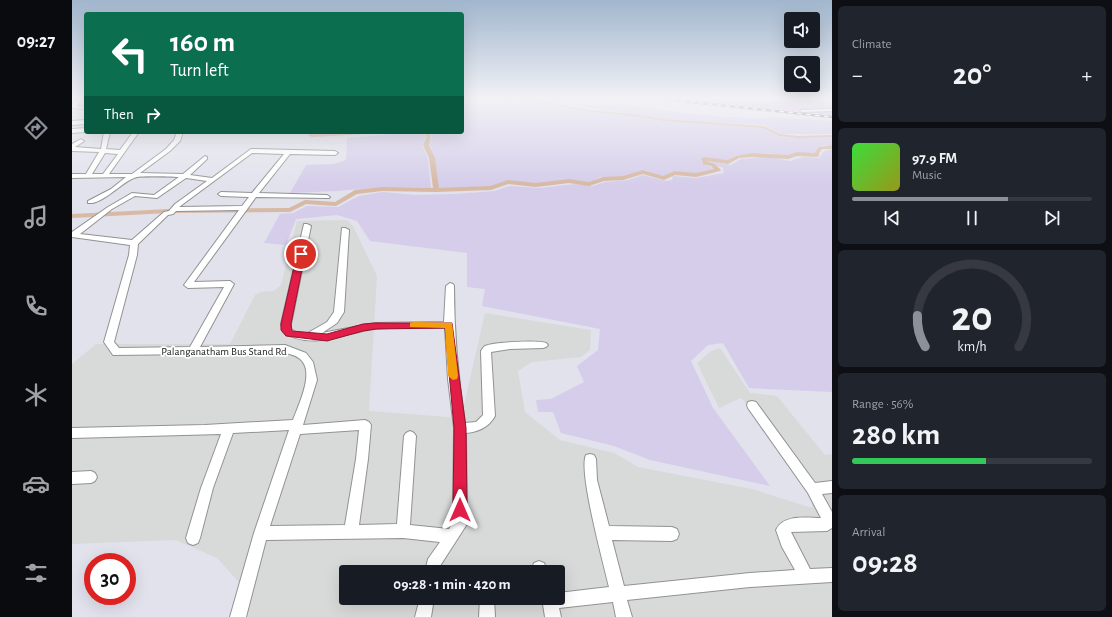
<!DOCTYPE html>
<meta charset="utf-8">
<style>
body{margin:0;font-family:"Alegreya Sans",sans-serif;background:#20242c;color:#f1f3f6;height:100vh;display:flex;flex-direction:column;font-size:15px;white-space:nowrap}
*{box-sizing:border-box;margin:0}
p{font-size:13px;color:#9ea1a6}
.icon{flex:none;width:22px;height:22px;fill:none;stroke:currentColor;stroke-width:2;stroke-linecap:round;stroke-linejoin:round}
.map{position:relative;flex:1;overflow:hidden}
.side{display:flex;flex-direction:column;gap:6px;padding:6px;background:#0d0f14;width:280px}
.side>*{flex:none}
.hud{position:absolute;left:12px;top:12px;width:380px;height:122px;border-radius:4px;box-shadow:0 4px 16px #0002;background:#0b6e4f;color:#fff;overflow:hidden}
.tools{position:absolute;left:712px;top:12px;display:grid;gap:8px}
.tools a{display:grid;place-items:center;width:36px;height:36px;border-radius:4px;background:#171b24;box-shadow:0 4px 16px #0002;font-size:20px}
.speed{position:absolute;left:12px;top:553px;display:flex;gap:8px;font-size:20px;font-weight:700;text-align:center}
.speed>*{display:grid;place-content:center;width:52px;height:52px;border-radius:50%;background:#171b24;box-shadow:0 4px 16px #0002;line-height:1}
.speed .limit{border:6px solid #d22;background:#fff;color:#111}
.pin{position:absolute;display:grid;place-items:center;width:34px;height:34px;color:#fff;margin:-17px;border:2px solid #fff;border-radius:50%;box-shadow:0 1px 4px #0007}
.me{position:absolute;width:44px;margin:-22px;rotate:0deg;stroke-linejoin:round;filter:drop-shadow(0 0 3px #0008)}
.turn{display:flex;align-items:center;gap:14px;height:84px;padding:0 20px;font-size:18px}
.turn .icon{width:52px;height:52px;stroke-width:2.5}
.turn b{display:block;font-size:28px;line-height:34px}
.then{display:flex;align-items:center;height:38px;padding:0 20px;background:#0003;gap:8px;font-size:15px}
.big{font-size:30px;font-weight:700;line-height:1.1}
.side .card{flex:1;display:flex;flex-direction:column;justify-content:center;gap:6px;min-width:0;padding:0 14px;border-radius:6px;background:#20242c}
.side .dial{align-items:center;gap:0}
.dial svg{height:104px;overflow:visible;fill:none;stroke:#363941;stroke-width:7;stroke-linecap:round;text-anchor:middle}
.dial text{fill:#f1f3f6;stroke:none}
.song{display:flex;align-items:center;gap:12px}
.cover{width:48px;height:48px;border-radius:6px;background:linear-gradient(135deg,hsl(120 70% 55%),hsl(60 70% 35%))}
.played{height:4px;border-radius:2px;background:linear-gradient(90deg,#8c9099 65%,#363941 65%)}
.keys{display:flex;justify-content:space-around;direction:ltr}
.heat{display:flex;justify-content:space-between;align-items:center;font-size:22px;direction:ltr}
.charge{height:6px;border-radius:3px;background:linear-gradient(90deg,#34c759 56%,#363941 0)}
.trip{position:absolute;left:267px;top:565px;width:226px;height:40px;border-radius:4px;background:#171b24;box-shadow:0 4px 16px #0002;font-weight:700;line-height:40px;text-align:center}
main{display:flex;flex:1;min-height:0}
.tabs{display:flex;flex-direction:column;width:72px;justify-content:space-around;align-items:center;background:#090b0e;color:#9ea1a6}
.tabs .icon{width:28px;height:28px}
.tabs .active{color:#8c9099}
.tabs b{font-size:18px;color:#f1f3f6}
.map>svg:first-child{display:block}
.residential{fill:#d8d9d9;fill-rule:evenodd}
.farmland{fill:#d5cdea}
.grass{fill:#d2a9e3}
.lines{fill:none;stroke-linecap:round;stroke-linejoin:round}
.stream{stroke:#d7b9a4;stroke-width:1.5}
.canal{fill:#d7b9a4;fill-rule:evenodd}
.minor-casing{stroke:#929292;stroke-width:2}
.minor{fill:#fff;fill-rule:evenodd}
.rail-casing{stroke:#696969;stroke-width:2.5}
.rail{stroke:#fff;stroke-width:1.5;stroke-dasharray:4.5;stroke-linecap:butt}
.route{fill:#e11d48;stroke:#92132f}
.slow{fill:#f59e0b}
.labels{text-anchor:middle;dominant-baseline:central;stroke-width:3.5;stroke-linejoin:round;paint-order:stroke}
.street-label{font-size:11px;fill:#1b1b1b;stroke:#fff}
</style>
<main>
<nav class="tabs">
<b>09:27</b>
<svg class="icon active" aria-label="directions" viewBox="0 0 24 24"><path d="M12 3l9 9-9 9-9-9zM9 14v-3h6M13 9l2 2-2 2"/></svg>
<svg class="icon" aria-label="music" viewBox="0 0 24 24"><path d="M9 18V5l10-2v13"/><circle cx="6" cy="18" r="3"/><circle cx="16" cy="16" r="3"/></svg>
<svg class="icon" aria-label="phone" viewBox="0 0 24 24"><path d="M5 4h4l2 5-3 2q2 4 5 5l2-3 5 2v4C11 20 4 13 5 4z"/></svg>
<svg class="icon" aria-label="climate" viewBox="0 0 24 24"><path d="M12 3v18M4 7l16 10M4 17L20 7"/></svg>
<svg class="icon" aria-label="car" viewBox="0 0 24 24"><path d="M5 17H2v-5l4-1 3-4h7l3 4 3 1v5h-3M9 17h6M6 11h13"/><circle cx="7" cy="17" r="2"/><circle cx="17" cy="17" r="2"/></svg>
<svg class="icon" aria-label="filters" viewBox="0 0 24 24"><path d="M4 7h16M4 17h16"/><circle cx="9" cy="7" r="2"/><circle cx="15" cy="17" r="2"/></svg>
</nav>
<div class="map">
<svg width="760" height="617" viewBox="0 0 760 617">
<rect width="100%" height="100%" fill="#e1e2ec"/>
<!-- residential -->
<path class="residential" d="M275,220L281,226L305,276L297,411L389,418L413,313L519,330L518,350L509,357L460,362L446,371L453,412L488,440L542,453L566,467L680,489L740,508V491L725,464L669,398L647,408L625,363L639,351L648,348L678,393L705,396L753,455L760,454V617H165L173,589L145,558L104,540L0,544V364L24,344H158L183,295L189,292L202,291L209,285L225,221ZM274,572H486V598H274Z"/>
<!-- farmland -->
<path class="farmland" d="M457,99H503L533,104H552L618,114L674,118H694V117L746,120L760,121V134H709L692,125L592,119Z
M390,100L400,102L431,100L450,101L516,112L560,116L591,121L691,128L706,136L727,138L760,137V146L751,145L745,149L741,153L742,155L722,153L719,156H710L697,153L676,154L662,156L653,161L632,158L629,159V162L642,169L621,174L600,171L592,177L573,170L550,177H528L519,182L499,180L463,184L433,181L419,186L367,189L363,160L358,145L360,136L356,132H390Z
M341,132H351L354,136L350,145L356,158L359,188L314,187L264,191L218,193L234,165L262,164L274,160L275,138Z
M760,149V392L677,388L651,343L636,345L619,361L641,408L698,486L578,460L542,446L489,433L481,412H466L464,400L479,399L512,382L505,366L526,350L528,329L410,306L413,289L395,287V253L298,241L285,221L265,215L224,219L214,245L192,243L208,214L221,213L235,206L266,207L287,196L310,192L344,195L384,194L422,191L438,186L468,188L503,184L521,186L533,182L556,180L571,175L594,181L600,180L601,176L624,178L652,173L651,168L638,163L641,162L659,165L669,159L697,157L718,161L731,157L747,158L752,151Z"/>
<!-- grass -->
<path class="grass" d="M613,99H760V115Z"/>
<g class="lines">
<!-- stream -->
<path class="stream" d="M729,102L760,109"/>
<!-- canal -->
<path class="canal" d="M390,99H424L400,102Z
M433,99H458L518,110L560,114L591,119L692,126L708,134L726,136L760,135V137L726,138L707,136L691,128L591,121L560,116L518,112L449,100Z
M237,132H241V134L311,132L309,133L240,137L236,135Z
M352,132H356L359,136L357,145L363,158L367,188L418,186L436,180L464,183L497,179L517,182L531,177L551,176L571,170L591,176L602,171L624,173L642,169L639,166L631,164L629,159L632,157L655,160L664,156L680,153L716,155L725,152L742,153L747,147L760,145V149H750L747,153V156L745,157L725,156L716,159L680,157L667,158L656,164L635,161L643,164L649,170L648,171L624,177L603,175L592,180L571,174L551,180L532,181L517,186L497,183L464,187L436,184L419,190L364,192L310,191L285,194L264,206L234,204L218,212L97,213L0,218V214L97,209L217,208L233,200L263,202L283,190L310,187L361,188L357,158L351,145L355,136Z"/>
<defs>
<path id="minor" d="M7,99H13L4,106L14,107V109L0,108V104Z
M760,109V111L730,112L728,111L730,110Z
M14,120V124L0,125V121Z
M14,128V132L0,133V129Z
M32,132H38L34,149L48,150L61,132H67L37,174H60L94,149L102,140L105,132H111L108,141L98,151L68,173L111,174L133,156L135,157V159L118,175L140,178L179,149L263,151L266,153L263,155L218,154L187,193L255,195L258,197L257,198L184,197L122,282L158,281L162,284L128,347L213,345L234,353L241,362L245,380L231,425L293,420L297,422L299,425L296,459L287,525L325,524L332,436L334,433L338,431L342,433L344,436L338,525L377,529L381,522L382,428L376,379L373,328C349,328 325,326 302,329C272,333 240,351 211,332L209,324L232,224H235L239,226L219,324V329L225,333L234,334L255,322L262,312L270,228H273L277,230L272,312L265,323L250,333L303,323L372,322L374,286L378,283L381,284L382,286C382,333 386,377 393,423L404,422L411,415L409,351C410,349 411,348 413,346C421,342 466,340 474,343L476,345L474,347L471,348L438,349L419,352L423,416C417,427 406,432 394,433L395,524L368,566L367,572H353L356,559L368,542L331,538L194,540L174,617H158L182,533L217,430L161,433L141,488L128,538L126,543L121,545L116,543L114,538L129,488L149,434L0,438V428L133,425L221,420C226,406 242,374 230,361C226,356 219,354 213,353L41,355L32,342L57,255L58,245L0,237V232L36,207L60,193L82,195L107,177C99,177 68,175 62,178C50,182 30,205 16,203V201L39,189L54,177L0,178V174H14L27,152L0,151V144L9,139L12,141L11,142L3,147L29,149ZM33,153L46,154L31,174H20ZM180,153L212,154L180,193L149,192L146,194L149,196L177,197L170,206L107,207ZM114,178L135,181L103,204L97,211L92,212L60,240L8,234L40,209L63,196L85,198ZM167,210L112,285L116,288L152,287L118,347L47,348L42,342L65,255L66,244L96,215L101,214L104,211ZM287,430L284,459L273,525L198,526L228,434Z
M680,401L684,402L743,483L760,481V493L750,494L760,512V528L755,531L719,532L738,569L760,568V582L678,587L555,600L560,617H544L541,602L487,608L489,617H473L470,598H486V593L537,587C532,565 506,471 514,455L518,454L522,455L524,459L525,480L537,526L600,527L605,529L607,534L605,539L600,541L540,540L552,586L678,573L723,570L710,547L704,530C711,514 735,518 749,518L736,493L676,408L675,405L676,402Z
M19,471L23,473L25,477L23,481L19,483L0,484V472Z
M467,561L472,563L476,572H461L460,568L462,563Z
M348,598H362L359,617H343Z
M408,598H422L423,617H407Z"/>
</defs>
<!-- minor casing -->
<use href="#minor" class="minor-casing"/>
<!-- minor -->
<use href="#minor" class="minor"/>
<defs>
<path id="rail" d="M591,99L760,117"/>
</defs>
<!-- rail casing -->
<use href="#rail" class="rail-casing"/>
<!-- rail -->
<use href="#rail" class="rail"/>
</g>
<!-- sky -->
<linearGradient id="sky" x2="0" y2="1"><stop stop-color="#a1b6cd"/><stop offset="0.53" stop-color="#f2f2f6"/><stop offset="1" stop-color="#f2f2f6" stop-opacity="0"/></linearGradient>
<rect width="760" height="186" fill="url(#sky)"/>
<!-- route -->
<path class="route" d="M229,252L233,254L219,324L220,331L255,334L291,324L304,323H380L394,428L395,510L393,515L388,517L383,515L381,510L382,428L373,328L304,329L291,331L255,341L214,336L209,330V324L225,254Z"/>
<!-- slow -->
<path class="slow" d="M342,322L380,323L386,376L385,379L381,380L376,376L373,328L338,327V323Z"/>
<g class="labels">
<!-- street labels -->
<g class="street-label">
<text x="152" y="351">Palanganatham Bus Stand Rd</text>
</g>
</g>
</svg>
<div class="tools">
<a><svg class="icon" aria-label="sound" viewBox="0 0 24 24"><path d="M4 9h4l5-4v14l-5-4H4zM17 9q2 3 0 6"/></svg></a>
<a><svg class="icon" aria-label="search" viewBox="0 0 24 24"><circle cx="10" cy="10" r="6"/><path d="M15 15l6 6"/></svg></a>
</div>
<div class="speed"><div class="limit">30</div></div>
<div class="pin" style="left:229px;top:254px;background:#d93025"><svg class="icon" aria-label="arrive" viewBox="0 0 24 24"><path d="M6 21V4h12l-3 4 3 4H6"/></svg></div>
<svg class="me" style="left:388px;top:510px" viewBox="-20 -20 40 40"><path d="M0-17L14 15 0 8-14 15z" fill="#e11d48" stroke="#fff" stroke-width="4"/></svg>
<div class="trip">09:28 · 1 min · 420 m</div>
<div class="hud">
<div class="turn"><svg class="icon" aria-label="left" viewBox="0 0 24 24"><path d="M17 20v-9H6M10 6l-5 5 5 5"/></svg><div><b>160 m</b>Turn left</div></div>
<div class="then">Then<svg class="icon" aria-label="right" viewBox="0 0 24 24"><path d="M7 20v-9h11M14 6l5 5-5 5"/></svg></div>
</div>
</div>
<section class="side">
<div class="card"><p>Climate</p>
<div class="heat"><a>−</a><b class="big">20°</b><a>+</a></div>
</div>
<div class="card">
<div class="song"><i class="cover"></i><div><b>97.9 FM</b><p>Music</p></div></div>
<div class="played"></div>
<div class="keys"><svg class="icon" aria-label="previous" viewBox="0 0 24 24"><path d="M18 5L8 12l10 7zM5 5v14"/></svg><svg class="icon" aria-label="pause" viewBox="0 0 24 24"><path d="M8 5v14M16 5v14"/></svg><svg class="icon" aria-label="next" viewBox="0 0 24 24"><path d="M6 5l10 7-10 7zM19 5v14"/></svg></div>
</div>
<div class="card dial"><svg viewBox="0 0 100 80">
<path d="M14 69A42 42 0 1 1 86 69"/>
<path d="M14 69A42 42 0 0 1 8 45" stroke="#8c9099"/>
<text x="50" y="56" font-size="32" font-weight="700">20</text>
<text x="50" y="72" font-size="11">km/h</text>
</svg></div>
<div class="card"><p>Range · 56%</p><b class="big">280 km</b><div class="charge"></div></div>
<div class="card"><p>Arrival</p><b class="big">09:28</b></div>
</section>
</main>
